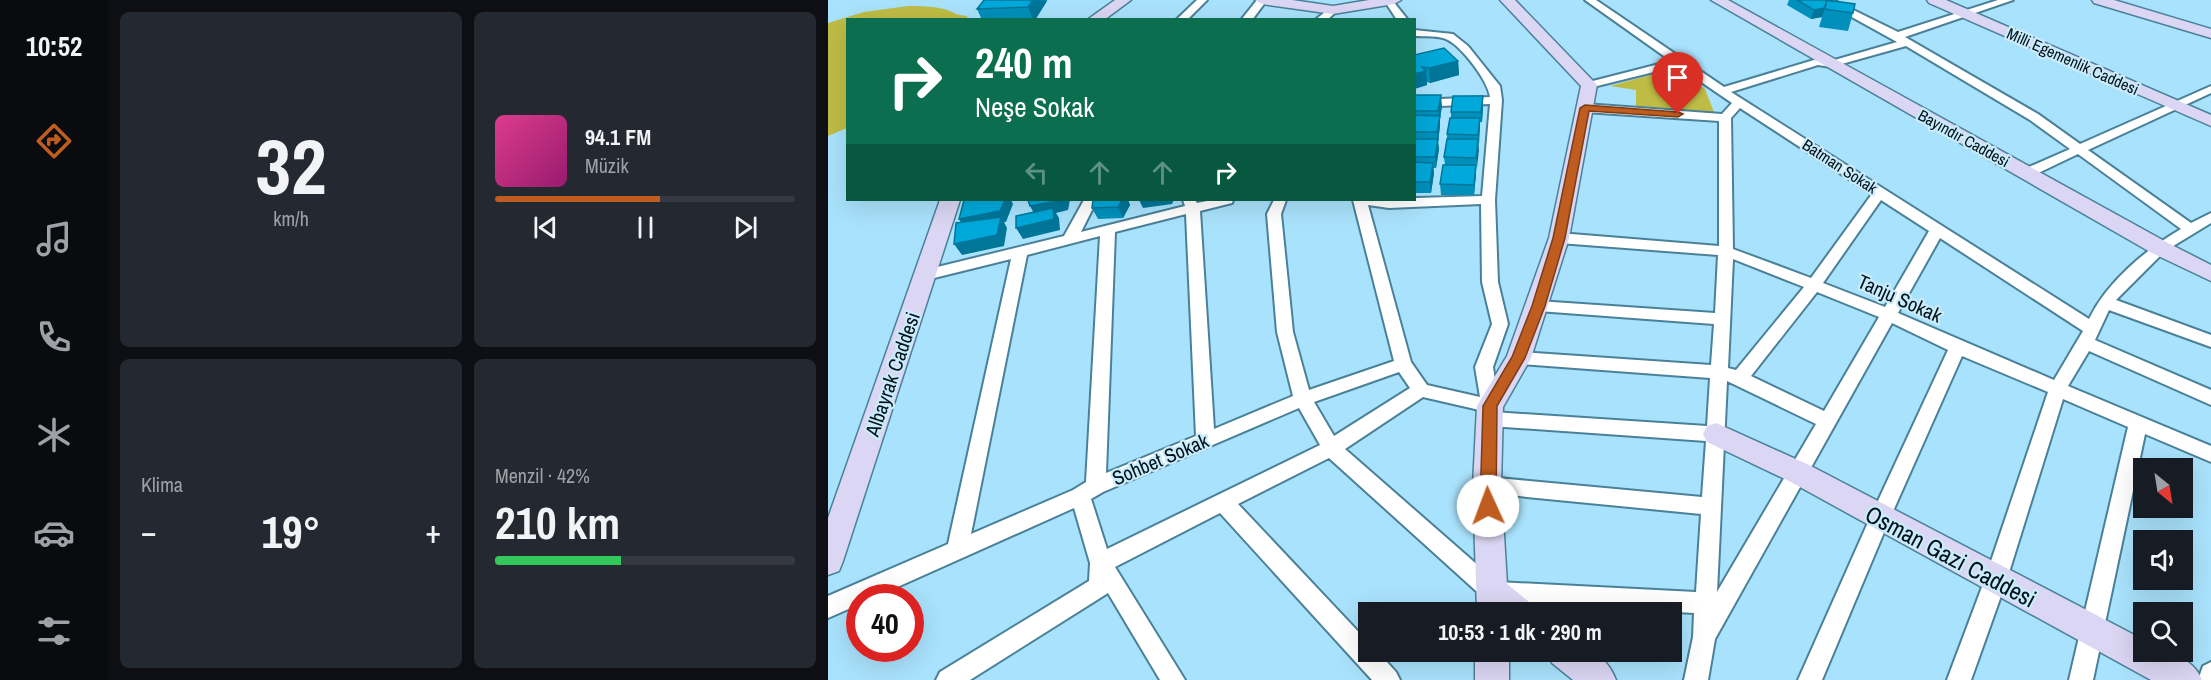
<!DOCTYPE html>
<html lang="tr">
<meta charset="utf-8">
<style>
body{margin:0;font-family:"Archivo Narrow",sans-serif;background:#242831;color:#f1f3f6;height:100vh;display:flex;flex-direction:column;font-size:22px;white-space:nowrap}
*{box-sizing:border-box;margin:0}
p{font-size:20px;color:#9ea1a6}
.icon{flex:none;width:33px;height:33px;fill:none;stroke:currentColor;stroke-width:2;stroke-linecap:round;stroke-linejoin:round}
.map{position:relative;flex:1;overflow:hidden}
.details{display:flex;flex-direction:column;gap:12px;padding:12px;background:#0d0f14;width:720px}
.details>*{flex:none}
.top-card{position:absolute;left:18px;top:18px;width:570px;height:183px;border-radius:0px;box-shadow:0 6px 24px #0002;background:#0b6e4f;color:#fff;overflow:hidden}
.needle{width:39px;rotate:150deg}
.fabs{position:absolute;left:1305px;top:458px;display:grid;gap:12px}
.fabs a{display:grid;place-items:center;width:60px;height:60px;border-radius:0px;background:#171b24;box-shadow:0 6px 24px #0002;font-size:30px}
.speed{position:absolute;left:18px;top:584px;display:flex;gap:12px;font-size:30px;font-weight:700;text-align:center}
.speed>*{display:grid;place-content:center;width:78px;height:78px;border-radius:50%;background:#171b24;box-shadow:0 6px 24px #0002;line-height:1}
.speed .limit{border:9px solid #d22;background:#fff;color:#111}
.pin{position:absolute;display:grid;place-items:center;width:51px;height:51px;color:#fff;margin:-62px -26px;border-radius:50% 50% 50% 0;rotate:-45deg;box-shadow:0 0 6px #0007}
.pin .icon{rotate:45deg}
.me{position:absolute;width:66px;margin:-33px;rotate:358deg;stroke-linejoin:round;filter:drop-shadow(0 0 4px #0008)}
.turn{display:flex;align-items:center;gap:21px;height:126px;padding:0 30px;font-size:27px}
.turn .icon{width:78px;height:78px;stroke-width:2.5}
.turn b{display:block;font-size:42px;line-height:51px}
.lanes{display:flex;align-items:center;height:57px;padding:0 30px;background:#0003;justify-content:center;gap:30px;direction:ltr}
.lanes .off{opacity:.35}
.big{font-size:45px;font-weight:700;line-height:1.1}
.details .tile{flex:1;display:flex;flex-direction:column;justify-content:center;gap:9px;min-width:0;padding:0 21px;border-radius:9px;background:#242831}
.details .dial{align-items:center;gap:0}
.dial b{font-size:78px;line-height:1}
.song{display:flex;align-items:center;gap:18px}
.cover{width:72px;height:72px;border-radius:9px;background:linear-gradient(135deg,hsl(330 70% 55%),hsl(320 70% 35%))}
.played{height:6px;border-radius:3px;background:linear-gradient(90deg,#bf5d20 55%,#363941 55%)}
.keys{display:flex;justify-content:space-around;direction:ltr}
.heat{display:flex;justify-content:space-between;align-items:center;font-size:33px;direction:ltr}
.charge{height:9px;border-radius:4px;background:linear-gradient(90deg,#34c759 42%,#363941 0)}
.details .tiles{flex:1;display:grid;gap:12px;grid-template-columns:repeat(2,1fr)}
.trip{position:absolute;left:530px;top:602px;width:324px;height:60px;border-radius:0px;background:#171b24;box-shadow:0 6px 24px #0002;font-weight:700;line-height:60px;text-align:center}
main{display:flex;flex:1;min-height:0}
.menu{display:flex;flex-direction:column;width:108px;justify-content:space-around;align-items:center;background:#090b0e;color:#9ea1a6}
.menu .icon{width:42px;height:42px}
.menu .active{color:#bf5d20}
.menu b{font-size:27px;color:#f1f3f6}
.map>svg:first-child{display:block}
.green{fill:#bfbc45}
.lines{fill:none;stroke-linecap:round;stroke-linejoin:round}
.street-casing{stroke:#4a8198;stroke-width:4}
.secondary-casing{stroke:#4a8198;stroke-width:3}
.street{fill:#fff;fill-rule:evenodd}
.secondary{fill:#dad6f3;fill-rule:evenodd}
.wall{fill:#0190bb}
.shaded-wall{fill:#017699}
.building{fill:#01a8da;stroke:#017699;stroke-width:1.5}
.route{fill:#bf5d20;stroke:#7c3c15;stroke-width:1.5}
.labels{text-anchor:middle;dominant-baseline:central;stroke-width:4.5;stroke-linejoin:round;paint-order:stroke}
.far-street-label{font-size:16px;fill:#00121a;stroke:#caebfb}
.street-label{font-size:20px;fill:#00121a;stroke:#caebfb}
.near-street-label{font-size:24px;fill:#00121a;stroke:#caebfb}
</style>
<main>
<nav class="menu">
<b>10:52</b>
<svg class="icon active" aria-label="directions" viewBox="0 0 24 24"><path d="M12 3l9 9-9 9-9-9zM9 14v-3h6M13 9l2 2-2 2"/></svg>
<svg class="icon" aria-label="music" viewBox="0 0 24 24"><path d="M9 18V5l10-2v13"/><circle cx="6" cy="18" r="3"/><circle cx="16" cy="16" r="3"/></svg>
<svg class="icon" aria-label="phone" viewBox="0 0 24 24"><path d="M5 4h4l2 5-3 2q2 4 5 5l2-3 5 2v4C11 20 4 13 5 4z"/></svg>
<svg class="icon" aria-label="climate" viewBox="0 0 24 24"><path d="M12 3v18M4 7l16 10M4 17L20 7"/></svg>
<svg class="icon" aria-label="car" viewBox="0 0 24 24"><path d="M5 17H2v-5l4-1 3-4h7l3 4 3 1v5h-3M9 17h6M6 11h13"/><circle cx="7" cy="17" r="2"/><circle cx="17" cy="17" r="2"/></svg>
<svg class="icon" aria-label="filters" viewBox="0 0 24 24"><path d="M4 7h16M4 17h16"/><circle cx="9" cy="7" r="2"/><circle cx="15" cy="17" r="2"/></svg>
</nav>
<section class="details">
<div class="tiles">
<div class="tile dial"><b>32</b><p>km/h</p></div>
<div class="tile">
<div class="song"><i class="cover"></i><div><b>94.1 FM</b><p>Müzik</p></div></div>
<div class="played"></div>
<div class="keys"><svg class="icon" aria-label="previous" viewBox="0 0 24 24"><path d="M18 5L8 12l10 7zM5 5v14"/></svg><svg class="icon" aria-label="pause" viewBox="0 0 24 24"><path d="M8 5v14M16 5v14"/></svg><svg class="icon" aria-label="next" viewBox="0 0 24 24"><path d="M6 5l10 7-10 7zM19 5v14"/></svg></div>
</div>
<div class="tile"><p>Klima</p>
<div class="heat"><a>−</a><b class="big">19°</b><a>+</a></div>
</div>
<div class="tile"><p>Menzil · 42%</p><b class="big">210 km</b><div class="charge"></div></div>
</div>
</section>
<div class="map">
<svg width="1383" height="680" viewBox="0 0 1383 680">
<rect width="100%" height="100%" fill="#a9e2fc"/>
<!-- green -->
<path class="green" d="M80,6C92,6 104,6 116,9C126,12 129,16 140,16L136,20H20L19,128L0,136V23L36,12Z
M848,68L877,89L886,112L808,107V90L782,86Z"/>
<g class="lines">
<defs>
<path id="street" d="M369,0H379L359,20H348Z
M429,0H439L424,20H413Z
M556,0H564L580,20H569Z
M757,0H768L896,87L986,60L1003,61L1069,42L993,0H1005L1070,32L1170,0H1185L1077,37L1210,114L1252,144L1383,86V93L1260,150L1363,223L1383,213V223L1337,251L1288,300L1383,335V347L1281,310L1267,340L1383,390V405L1261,351L1240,386L1383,446V462L1317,434L1265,680H1241L1300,427L1235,399L1179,579L1143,680H1119L1157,579L1220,392L1134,356L1062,518L994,680H970L1042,518L1120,350L1064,323L887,639L880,680H856L865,637L866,613L665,602L657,599L501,458L410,504L540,642V651H549L568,672L572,680H544L392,513L287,567L357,680H332L280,593L142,680H108L112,672L261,581L262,563L246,508L47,597H32V604L0,618V596L120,544L183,259L98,280L90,275L93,271L236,236L256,200H269L253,232L357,206L355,200H367L369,203L384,200H405L404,203L372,211L386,429L465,396L449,332L439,214L446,200H458L453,214L465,332L481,390L566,361L525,200L654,196L662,104L586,107V100L662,97C660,81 635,48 620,40C612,35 596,37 586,36V30L625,34L640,46L672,86L674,100L667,200L670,282L680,324L665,367L671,406L665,412L879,426L882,378L691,364L685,362L683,358L685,354L691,352L883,365L886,324L710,311L704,310L702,306L704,302L710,301L887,313L890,255L731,243L724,238L731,233L891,246V121L757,112L751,108L757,104L894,114L904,103L850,66L761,88L757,87V83L843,61ZM1078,46L1202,120L1242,149L1194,170L1192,173L1194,176H1204L1250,154L1353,229C1317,250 1279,282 1261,319L903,92L990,65L1003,67ZM912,108L1044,194L983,278L905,249L903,118ZM1053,200L1101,231L1057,307L995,283ZM653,204L654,282L664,324L647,367L652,397L599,385L583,362L540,205L561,208ZM358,214L368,436L278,473L287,232ZM272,236L258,482L245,490L143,534L199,255ZM1112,238L1255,331L1226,380L1070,313ZM905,259L976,287L908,370L900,368ZM989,292L1051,317L996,411L923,376ZM571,372L582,388L506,436L486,402ZM899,381L988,424L889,592ZM595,397L660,412L656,414L653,419L656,424L662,426L878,441L874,497L659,477L652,479L649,485L652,491L659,493L873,514L868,592L669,582L517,449ZM471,408L492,445L279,549L263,499L275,492Z
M502,8L510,10L499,20H487Z
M1383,662V680H1370L1375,666Z"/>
<path id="secondary" d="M287,0H303L276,20H259Z
M427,0H464L505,6L541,0H573L566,4L505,14L434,4Z
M672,0H687L769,85L741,238L703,358L675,407L673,485L679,584L700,601L705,612H649L645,485L649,406L679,356L721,238L753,86Z
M883,0H900L1340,243L1383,265V281L1324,253Z
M1099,0H1118L1383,115V126L1101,3Z
M1264,0H1286L1383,29V38L1266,3Z
M112,200H132L15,561L11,571L0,575V518Z
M888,423L981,465L1316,640V651C1339,651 1365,657 1374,680H1323L961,481L879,442L875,434L879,426Z
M647,651H681V680H647Z
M719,651C751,651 774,645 788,680H745L724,663Z"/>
</defs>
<!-- street casing -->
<use href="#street" class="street-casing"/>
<!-- secondary casing -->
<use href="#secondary" class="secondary-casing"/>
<!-- street -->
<use href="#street" class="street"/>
<!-- secondary -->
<use href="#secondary" class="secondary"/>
</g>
<!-- wall -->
<path class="wall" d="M156,0H219V1L207,20H154L149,9Z
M961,0H1002L1025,13L1020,31L991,27L994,17L983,19L959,5Z
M586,55L630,61L631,75L602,83L599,82V85L586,89Z
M586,95L614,106L612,118V126L610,142L611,149L608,168H605L606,173L603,193H586Z
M655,107L654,122H652L646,195H613L612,184L617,165L616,157L619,139V134L623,118V112Z
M265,200H300L302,205L295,218L270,219L264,208Z"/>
<!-- shaded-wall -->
<path class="shaded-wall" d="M205,0L219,1L207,20H205L200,7Z
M997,8L994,17L983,19L986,10Z
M630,61L631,75L602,83L601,68Z
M598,71L599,85L586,89V74Z
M613,95L614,106L612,118V126L610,142L611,149L608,168L607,157L609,140V132L611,119L610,111Z
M655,96V107L654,122L653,112Z
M652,118V128L651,145L650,135Z
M650,139L651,150L649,168L648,158Z
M605,163L606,173L603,193L602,182Z
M648,165V175L646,195V185Z
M177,200H183L185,204L178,222H176L179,228L176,246L134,255L126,244L138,230L131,219Z
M234,200H242L240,210L228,213L231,218L232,230L195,239L188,228L208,217L202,206Z
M294,200H300L302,205L295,218L290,207Z
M311,200H346L344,204L315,208Z"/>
<!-- building -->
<path class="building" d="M156,0H205L200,7L149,9Z
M969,0H1002L1003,1L999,0L997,8L986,10Z
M999,0L1027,4L1025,13L996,9Z
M616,48L630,61L601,68L594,67L598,71L586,74V55Z
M586,95H613L610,111H586Z
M625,96H655L653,112H623Z
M586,115L612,116L609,132H586Z
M622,118H652L650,135L619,134Z
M586,139H610L607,157H586Z
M619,139H650L648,158L616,157Z
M586,162L605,163L602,182H586Z
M615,165H648L646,185L612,184Z
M136,200H177L172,211L131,219Z
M200,200H234L202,206Z
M265,200H294L290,207L264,208Z
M225,208L226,219L188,228V216Z
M173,217L169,235L126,244L128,223Z"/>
<!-- route -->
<path class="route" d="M757,105L850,112L855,114L850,117L761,111L737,238L717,306L697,358L669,406L668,506L666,511L660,513L654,511L652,506L655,406L684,357L704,306L725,238L752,108Z"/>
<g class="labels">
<!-- far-street labels -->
<g class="far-street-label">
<text transform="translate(1245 61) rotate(24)">Milli Egemenlik Caddesi</text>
<text transform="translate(1136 138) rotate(29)">Bayındır Caddesi</text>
<text transform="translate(1012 166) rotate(33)">Batman Sokak</text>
</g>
<!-- street labels -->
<g class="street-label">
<text transform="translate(1072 298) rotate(24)">Tanju Sokak</text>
<text transform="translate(64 374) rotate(-71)">Albayrak Caddesi</text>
<text transform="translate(332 459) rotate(-23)">Sohbet Sokak</text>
</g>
<!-- near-street labels -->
<g class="near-street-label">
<text transform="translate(1123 556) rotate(28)">Osman Gazi Caddesi</text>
</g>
</g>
</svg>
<div class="fabs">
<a><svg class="needle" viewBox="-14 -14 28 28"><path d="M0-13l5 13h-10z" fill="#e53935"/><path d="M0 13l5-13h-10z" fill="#9ea1a6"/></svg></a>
<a><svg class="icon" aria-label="sound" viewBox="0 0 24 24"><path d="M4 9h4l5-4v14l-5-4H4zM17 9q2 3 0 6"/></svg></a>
<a><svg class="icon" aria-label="search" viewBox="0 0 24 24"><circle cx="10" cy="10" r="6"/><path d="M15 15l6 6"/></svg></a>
</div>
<div class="speed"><div class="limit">40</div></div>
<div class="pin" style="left:850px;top:114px;background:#d93025"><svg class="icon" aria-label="arrive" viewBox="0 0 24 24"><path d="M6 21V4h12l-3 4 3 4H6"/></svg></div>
<svg class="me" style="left:660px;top:506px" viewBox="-20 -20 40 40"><circle r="19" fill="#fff"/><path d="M0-13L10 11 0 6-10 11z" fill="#bf5d20"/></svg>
<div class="trip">10:53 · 1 dk · 290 m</div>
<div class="top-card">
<div class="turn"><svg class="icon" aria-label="right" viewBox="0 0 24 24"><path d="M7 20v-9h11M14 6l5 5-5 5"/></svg><div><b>240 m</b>Neşe Sokak</div></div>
<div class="lanes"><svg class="icon off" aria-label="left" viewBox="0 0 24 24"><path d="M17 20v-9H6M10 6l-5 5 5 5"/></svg><svg class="icon off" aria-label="ahead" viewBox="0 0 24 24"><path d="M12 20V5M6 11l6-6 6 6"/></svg><svg class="icon off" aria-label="ahead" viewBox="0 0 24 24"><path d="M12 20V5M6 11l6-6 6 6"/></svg><svg class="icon" aria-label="right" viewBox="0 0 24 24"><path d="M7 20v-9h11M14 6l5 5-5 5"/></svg></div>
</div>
</div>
</main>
